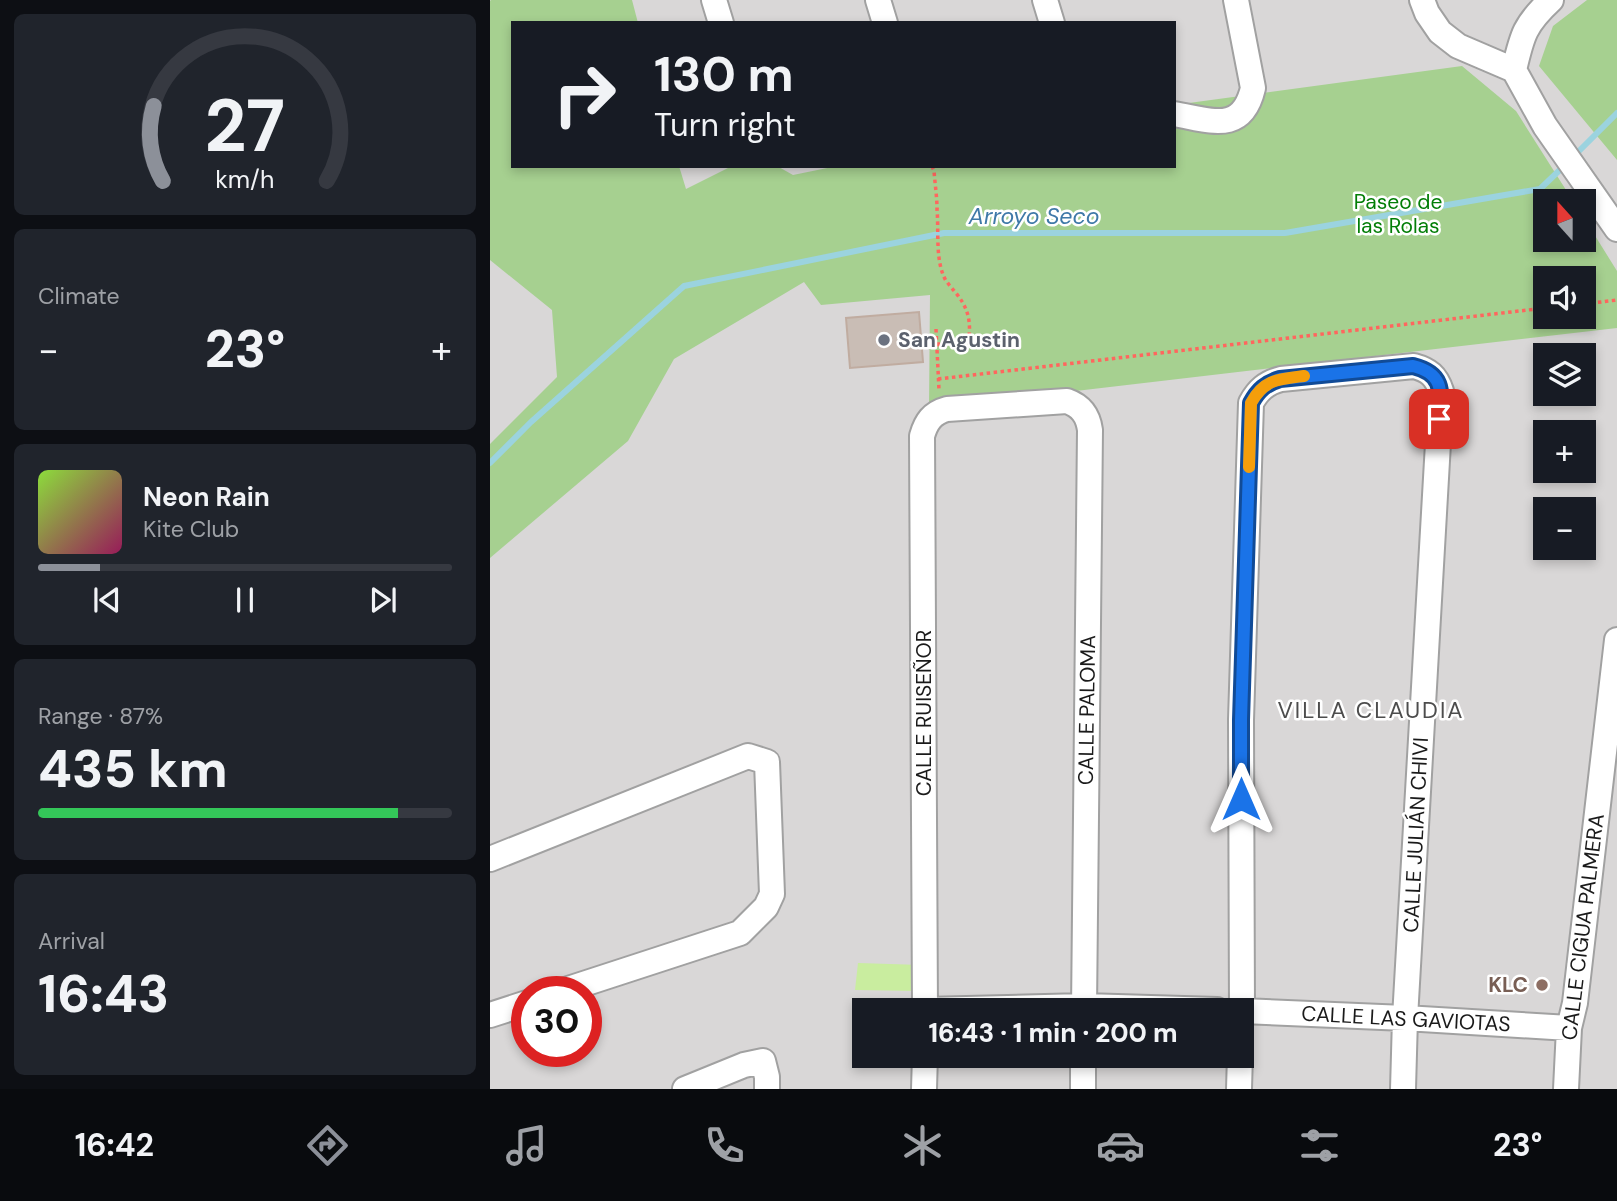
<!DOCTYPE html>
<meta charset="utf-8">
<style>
body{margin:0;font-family:"DM Sans",sans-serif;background:#20242c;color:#f1f3f6;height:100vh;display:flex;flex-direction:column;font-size:26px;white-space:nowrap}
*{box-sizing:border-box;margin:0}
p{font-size:23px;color:#9ea1a6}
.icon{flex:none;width:38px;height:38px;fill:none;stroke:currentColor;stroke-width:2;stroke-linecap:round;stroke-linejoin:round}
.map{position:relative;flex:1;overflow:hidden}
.details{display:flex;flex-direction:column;gap:14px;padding:14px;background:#0d0f14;width:490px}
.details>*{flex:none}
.hud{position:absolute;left:21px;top:21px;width:665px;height:147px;border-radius:0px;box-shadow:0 4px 10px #0003;background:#171b24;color:#f1f3f6;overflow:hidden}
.needle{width:46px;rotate:339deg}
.controls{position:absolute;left:1043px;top:189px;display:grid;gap:14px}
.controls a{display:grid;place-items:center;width:63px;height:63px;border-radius:0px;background:#171b24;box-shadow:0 4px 10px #0003;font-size:35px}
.speed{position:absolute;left:21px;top:976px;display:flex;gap:14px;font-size:35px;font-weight:700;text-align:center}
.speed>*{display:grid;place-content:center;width:91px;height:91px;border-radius:50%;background:#171b24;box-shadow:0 4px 10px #0003;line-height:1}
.speed .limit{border:10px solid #d22;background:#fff;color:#111}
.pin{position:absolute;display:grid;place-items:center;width:60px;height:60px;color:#fff;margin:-30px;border-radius:14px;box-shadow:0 4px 10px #0006}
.me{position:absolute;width:77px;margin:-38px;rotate:0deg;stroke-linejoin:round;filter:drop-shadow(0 0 5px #0008)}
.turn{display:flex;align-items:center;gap:24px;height:147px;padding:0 28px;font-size:32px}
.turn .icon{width:91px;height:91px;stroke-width:2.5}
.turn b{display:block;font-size:49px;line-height:60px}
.big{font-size:52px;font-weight:800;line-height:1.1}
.details .tile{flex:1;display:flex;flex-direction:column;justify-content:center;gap:10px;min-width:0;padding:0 24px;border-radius:10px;background:#20242c}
.details .dial{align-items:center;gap:0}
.dial svg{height:182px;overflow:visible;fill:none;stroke:#363941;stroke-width:7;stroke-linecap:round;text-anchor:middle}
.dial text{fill:#f1f3f6;stroke:none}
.song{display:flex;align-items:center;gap:21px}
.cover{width:84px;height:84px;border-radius:10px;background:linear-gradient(135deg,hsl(90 70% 55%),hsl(330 70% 35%))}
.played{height:7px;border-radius:4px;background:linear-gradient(90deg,#8c9099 15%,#363941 15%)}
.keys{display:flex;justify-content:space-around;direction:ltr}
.heat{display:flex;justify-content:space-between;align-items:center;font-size:38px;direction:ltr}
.charge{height:10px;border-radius:5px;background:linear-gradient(90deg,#34c759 87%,#363941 0)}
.trip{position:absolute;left:362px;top:998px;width:402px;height:70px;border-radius:0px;background:#171b24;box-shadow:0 4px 10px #0003;font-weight:800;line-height:70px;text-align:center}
.dock{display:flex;height:112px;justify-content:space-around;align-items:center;background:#090b0e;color:#9ea1a6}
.dock .icon{width:49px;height:49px}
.dock .active{color:#8c9099}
.dock b{font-size:32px;color:#f1f3f6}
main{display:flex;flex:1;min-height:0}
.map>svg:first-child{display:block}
.residential{fill:#d9d7d7;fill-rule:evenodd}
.grass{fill:#c9ed9f}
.forest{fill:#a6d090;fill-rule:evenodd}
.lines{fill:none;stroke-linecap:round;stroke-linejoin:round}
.stream{stroke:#9bd3df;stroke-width:6}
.building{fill:#c9bdb5;stroke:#c0aca0;stroke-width:2}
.minor-casing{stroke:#a1a1a1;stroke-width:28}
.path{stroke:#ff665e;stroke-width:3.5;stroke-dasharray:3.5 3.5;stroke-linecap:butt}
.minor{stroke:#fff;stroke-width:24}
.route-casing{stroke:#114b97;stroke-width:18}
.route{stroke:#1a73e8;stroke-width:12}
.slow{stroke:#f59e0b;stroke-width:12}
.worship-dot{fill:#6b7280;stroke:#fff;stroke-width:2.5}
.education-dot{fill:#8d6e63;stroke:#fff;stroke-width:2.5}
.labels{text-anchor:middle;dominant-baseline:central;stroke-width:5;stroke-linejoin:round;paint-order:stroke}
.park-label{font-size:21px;fill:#037e07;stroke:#fff}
.worship-label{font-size:21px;font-weight:bold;fill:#5b616d;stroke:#fff;text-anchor:start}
.street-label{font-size:21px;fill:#1a1a1a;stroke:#fff}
.education-label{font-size:21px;font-weight:bold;fill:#785e54;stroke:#fff;text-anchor:end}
.water-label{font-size:23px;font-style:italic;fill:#3f79a8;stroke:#fff}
.neighbourhood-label{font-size:23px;letter-spacing:2px;fill:#4d4d4d;stroke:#fff}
</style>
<main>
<section class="details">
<div class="tile dial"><svg viewBox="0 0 100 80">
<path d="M14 69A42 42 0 1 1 86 69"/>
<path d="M14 69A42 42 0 0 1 10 36" stroke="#8c9099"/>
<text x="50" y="56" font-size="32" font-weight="700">27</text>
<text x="50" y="72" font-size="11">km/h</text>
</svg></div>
<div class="tile"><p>Climate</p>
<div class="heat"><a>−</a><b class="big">23°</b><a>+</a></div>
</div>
<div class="tile">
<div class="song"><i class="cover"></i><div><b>Neon Rain</b><p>Kite Club</p></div></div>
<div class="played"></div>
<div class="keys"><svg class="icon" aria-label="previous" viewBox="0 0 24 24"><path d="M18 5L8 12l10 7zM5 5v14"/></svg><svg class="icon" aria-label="pause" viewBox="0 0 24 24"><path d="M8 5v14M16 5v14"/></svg><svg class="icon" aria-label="next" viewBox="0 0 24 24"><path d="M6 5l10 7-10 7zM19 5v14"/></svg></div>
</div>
<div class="tile"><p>Range · 87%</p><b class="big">435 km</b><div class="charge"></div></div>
<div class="tile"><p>Arrival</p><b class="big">16:43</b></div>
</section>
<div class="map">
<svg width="1127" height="1089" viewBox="0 0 1127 1089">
<rect width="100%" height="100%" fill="#ede8df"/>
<!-- residential -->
<path class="residential" d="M0,0H1127V1089H0ZM23,23H684V166H23ZM1055,201H1094V240H1055ZM1055,278H1094V317H1055ZM1055,355H1094V394H1055ZM1055,432H1094V471H1055ZM1055,509H1094V548H1055ZM37,992H96V1052H37ZM374,1010H752V1055H374Z"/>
<!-- grass -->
<path class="grass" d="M368,963L432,965L429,991L365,990Z"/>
<!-- forest -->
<path class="forest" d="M1,0H142L148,23H23V166H189L196,189L242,166H287L303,175L347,166H684V105L972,66L1026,111L1083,201H1055V240H1094V218L1127,271V328L439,408L440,295L331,305L314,282L184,359L138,441L0,558V444L67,377L62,310L0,260V1ZM1055,278H1094V317H1055Z
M1097,0H1127V160L1049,66L1063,26Z"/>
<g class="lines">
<!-- stream -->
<path class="stream" d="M1084,156L1127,113
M0,463L41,422L194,286L454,233H795L1050,189L1076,164"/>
</g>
<!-- building -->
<path class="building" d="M429,312L433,362L360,368L356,318Z"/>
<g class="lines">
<defs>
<path id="minor" d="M224,0L231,23
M388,0L395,23
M555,0L562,23
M932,0L937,13L950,32L968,46L1024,70L1055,126L1127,229
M1024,70C1032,36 1034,25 1061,0
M684,114C720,120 752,135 763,88L746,0
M0,859L258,756L277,762L282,894L276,907L250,933L69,992
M435,1010L432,436C436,422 442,413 457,409L577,401C591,406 598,415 600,430L594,1010
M435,1010L594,1006L727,1010
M752,1010L751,720L761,403C768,390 776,383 791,379L924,366C939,370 946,376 951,391L915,1018L913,1089
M752,1011L915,1018L1079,1028
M0,1015L37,1003
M195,1089L254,1065L273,1061L277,1077V1089
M434,1089L435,1055
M593,1089V1055
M749,1089L750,1055
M1076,1089L1079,1028L1085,1003L1127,640"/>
</defs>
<!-- minor casing -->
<use href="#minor" class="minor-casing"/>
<!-- path -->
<path class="path" d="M442,166L444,171C445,184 447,197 447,209C449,232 445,259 455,279C458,284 462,288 465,292C477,306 481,319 479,337C469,345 459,344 447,344
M1094,304L1127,300
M446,329L449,390
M448,379L1055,308"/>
<!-- minor -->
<use href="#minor" class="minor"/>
</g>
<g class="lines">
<defs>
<path id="route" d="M751,799V720L761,403C768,390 776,383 790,379L923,366C955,374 951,392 949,419"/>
</defs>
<!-- route casing -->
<use href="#route" class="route-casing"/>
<!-- route -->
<use href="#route" class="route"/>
<!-- slow -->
<path class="slow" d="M759,467L761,403C774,379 789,379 814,376"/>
</g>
<!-- markers -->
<circle class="worship-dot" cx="394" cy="340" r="7"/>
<circle class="education-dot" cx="1052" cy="985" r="7"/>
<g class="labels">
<!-- park labels -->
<g class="park-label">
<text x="908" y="202">Paseo de<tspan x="908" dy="24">las Rolas</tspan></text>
</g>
<!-- worship labels -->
<g class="worship-label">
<text x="408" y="340">San Agustin</text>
</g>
<!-- street labels -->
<g class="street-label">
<text transform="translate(597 710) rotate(-89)">CALLE PALOMA</text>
<text transform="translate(434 713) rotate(-90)">CALLE RUISEÑOR</text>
<text transform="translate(926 835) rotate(-87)">CALLE JULIÁN CHIVI</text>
<text transform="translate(1093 927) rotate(-83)">CALLE CIGUA PALMERA</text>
<text transform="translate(916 1019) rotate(3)">CALLE LAS GAVIOTAS</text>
</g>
<!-- education labels -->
<g class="education-label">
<text x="1038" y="985">KLC</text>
</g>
<!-- water labels -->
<g class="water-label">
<text x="544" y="216">Arroyo Seco</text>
</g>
<!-- neighbourhood labels -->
<g class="neighbourhood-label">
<text x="881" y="710">VILLA CLAUDIA</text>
</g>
</g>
</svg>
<div class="controls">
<a><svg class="needle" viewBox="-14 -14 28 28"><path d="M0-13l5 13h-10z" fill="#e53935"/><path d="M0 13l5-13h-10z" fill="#9ea1a6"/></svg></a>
<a><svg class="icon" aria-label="sound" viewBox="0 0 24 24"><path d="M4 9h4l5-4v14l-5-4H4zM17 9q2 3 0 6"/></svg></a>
<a><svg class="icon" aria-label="layers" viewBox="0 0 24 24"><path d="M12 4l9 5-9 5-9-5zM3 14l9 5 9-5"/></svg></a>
<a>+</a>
<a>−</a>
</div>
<div class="speed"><div class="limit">30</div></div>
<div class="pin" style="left:949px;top:419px;background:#d93025"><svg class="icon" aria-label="arrive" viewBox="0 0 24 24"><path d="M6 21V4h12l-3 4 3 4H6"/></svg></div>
<svg class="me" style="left:751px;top:799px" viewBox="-20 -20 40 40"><path d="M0-17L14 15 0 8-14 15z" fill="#1a73e8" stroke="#fff" stroke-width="4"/></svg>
<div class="trip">16:43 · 1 min · 200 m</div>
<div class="hud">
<div class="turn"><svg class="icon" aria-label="right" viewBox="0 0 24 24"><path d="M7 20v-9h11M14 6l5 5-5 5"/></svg><div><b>130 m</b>Turn right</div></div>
</div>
</div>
</main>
<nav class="dock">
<b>16:42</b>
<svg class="icon active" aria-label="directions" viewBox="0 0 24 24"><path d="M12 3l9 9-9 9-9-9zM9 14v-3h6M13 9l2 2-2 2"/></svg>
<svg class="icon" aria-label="music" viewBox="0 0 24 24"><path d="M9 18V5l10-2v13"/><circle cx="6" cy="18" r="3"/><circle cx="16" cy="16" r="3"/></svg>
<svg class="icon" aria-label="phone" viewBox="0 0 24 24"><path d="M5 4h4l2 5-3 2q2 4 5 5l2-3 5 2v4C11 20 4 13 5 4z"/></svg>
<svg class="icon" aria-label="climate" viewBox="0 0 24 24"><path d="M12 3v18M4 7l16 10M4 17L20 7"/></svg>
<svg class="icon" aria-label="car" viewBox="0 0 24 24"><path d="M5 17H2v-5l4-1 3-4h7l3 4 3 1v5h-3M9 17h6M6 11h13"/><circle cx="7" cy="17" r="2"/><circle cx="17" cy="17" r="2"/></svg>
<svg class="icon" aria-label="filters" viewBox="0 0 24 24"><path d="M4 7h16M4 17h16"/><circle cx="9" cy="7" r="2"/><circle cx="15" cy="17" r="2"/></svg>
<b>23°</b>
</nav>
